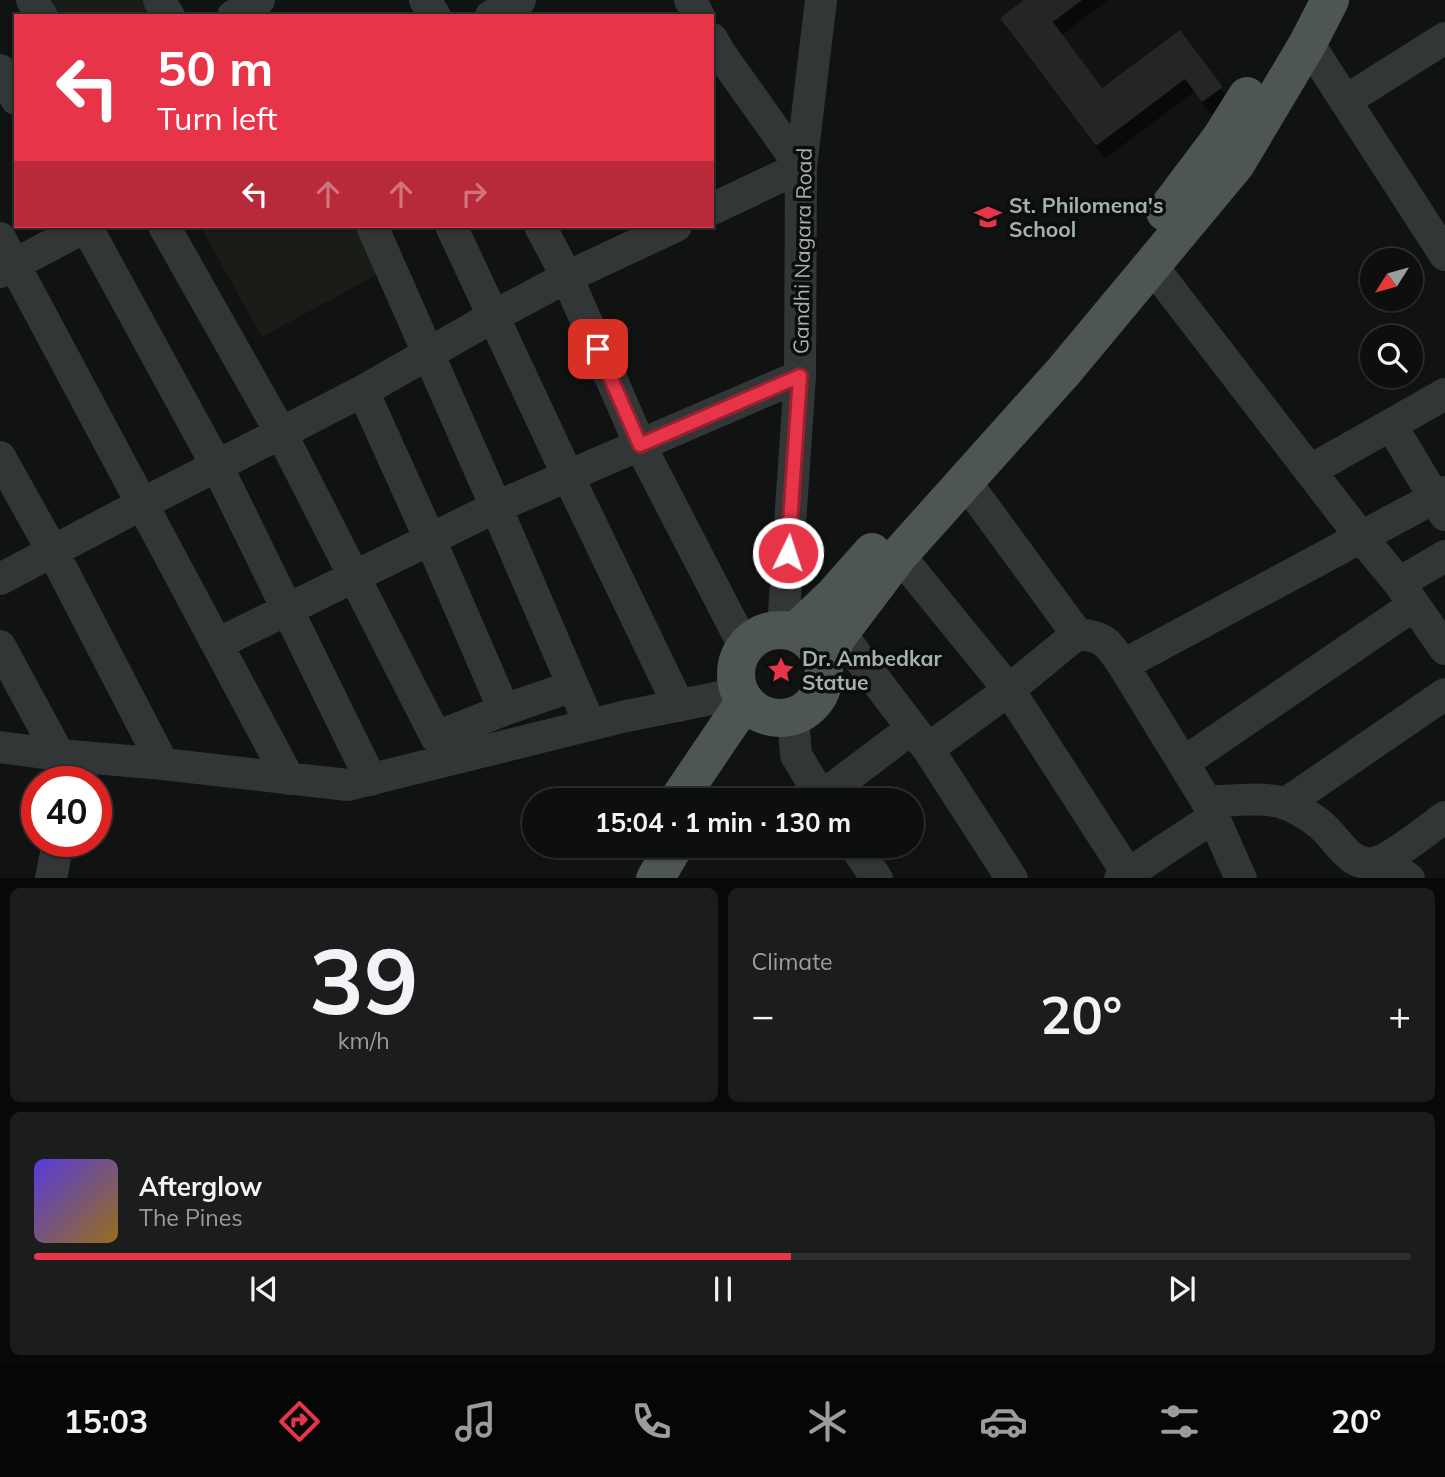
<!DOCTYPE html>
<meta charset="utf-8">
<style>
body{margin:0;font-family:Mulish,sans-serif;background:#1b1c1c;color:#f1f3f6;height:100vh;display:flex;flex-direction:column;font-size:26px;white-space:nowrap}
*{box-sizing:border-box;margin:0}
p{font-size:23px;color:#9a9c9e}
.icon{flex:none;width:38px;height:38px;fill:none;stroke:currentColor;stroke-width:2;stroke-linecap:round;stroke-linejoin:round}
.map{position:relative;height:878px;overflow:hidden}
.panel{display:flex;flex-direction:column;gap:10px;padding:10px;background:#070808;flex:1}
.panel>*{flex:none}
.top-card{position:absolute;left:14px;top:14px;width:700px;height:214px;border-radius:0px;box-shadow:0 2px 5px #0004,0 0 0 2px #2d2e2e;background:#e73448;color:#fff;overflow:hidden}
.needle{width:46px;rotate:233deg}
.tools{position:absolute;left:1360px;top:248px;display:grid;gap:14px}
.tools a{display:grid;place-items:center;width:63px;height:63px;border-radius:50%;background:#0d0e0e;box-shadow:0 2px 5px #0004,0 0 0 2px #2d2e2e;font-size:35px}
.speed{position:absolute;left:21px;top:766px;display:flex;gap:14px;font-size:35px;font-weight:700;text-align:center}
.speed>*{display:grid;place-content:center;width:91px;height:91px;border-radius:50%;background:#0d0e0e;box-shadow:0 2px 5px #0004,0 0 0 2px #2d2e2e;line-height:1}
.speed .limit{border:10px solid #d22;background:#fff;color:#111}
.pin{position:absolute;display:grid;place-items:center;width:60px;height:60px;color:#fff;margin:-30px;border-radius:14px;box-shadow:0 4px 10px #0006}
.me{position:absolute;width:77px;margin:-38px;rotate:4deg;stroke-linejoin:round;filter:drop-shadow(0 0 5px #0008)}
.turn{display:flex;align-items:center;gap:24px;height:147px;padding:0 28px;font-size:32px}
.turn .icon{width:91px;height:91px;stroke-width:2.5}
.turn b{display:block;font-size:49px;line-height:60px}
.lanes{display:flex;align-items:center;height:66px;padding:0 28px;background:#0003;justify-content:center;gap:35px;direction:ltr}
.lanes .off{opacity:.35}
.big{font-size:52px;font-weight:700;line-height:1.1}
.panel .widget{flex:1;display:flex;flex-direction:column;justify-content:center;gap:10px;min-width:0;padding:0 24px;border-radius:10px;background:#1b1c1c}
.panel .dial{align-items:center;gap:0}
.dial b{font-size:91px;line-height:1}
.song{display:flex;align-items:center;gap:21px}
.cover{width:84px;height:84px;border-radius:10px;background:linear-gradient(135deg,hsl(250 70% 55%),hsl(40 70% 35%))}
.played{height:7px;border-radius:4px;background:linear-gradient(90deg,#e73448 55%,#2d2e2e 55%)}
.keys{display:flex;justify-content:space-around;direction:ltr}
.heat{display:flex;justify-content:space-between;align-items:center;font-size:38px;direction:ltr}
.panel .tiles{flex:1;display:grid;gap:10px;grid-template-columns:1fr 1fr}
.widget:last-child{grid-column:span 2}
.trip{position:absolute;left:522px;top:788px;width:402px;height:70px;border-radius:35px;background:#0d0e0e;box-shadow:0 2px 5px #0004,0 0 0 2px #2d2e2e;font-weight:700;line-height:70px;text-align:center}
.tabs{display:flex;height:112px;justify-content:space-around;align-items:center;background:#050606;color:#9a9c9e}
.tabs .icon{width:49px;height:49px}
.tabs .active{color:#e73448}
.tabs b{font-size:32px;color:#f1f3f6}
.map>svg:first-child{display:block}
.green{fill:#1a1c17}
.shadow{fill:#0007}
.building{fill:#242526}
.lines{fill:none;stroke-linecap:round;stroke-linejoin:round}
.minor{stroke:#323637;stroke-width:32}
.major{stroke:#4e5555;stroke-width:38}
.route-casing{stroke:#96222f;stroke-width:18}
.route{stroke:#e73448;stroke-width:12}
.labels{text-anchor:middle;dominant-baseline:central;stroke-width:7;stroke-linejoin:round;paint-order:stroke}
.poi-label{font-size:21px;font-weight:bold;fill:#a2b2b1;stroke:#0c0d0d;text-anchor:start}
.street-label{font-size:21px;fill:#a2b2b1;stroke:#0c0d0d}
</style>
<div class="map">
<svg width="1445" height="879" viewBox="0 0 1445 879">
<rect width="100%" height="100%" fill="#111212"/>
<!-- green -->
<path class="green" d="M52,0H144L154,16H61Z
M200,226H362L384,271L262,337Z"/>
<!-- shadow -->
<path class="shadow" d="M1027,0H1108L1060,36L1102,91L1180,32L1221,88L1229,101L1211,115L1194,92L1105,159L1010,32L1002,19Z"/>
<!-- building -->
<path class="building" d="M1024,0H1082L1053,22L1102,88L1180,30L1223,87L1202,102L1185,79L1096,146L1000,18Z"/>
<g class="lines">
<!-- minor -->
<path class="minor" d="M32,0L42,16
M159,0L169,16
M425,0L435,16
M690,0L699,16
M233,16L259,0
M491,16L520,0
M712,39L720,53L801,167L712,209
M1308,43L1445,255
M0,70L16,99
M1345,101L1445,38
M86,226L217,466L371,780
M164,226L281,433L436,737L504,710
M372,226L496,507L590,725
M451,226L568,476L679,706
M540,226L567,277L640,445L744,646
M0,238L289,779
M1152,266L1361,537L1399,583L1445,649
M0,272L87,226
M363,391L430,539L504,710L573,686
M1391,425L1445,515
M0,457L53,552L163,764
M1311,470L1445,394
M965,481L1077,634C1106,637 1107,642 1123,665L1207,802L1241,879
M899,555L1009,690L1131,879
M0,579L142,504L363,391L494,316L567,277L676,226
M1399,583L1445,556
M783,628L800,376L801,167L821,0
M840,633L928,749L1012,879
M217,644L496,507L800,376
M0,646L59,755
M1123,665L1445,492
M793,717L796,755L823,800
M0,747L59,755L163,764L348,785L622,717L740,693
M928,749L1009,690L1077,634
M1183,763L1414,605
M821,797L911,729
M1207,802C1229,801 1266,796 1287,804C1297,809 1315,819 1323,827C1338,840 1349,866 1373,863C1389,861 1430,828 1445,817
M1285,804L1445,694
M854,845L877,879
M1383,860L1409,879
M51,879L58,842
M1120,879L1214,817"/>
<!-- major -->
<path class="major" d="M1165,212L1220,139L1247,96
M736 674a44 44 0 1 1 88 0a44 44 0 1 1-88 0Z
M796,631L833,596L872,552
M823,661L840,633L899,555L1064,371L1236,164L1308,43L1330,0
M678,800L745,701
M655,879L675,845"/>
</g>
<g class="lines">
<defs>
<path id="route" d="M598,349L640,445L800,376L788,553"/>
</defs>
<!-- route casing -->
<use href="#route" class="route-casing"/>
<!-- route -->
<use href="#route" class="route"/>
</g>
<!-- icons -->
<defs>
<symbol id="school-bare" viewBox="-9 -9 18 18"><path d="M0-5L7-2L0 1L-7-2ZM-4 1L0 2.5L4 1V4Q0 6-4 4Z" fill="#e73448" stroke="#0c0d0d" stroke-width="2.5" paint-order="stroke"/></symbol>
<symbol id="sight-bare" viewBox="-9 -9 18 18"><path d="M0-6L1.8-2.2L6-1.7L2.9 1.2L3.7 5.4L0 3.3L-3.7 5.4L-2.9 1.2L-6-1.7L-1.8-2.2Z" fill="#e73448" stroke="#0c0d0d" stroke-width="2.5" paint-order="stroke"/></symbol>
</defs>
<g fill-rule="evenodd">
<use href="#school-bare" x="969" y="198" width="38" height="38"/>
<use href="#sight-bare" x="762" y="651" width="38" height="38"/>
</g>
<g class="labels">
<!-- poi labels -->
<g class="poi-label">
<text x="1009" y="205">St. Philomena's<tspan x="1009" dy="24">School</tspan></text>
<text x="802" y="658">Dr. Ambedkar<tspan x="802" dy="24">Statue</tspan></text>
</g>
<!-- street labels -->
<g class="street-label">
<text transform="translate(802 251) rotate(-89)">Gandhi Nagara Road</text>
</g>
</g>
</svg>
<div class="tools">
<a><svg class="needle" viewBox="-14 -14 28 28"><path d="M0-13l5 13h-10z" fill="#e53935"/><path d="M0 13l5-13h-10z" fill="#9a9c9e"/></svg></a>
<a><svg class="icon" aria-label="search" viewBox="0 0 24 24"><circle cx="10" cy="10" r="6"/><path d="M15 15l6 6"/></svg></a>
</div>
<div class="speed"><div class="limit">40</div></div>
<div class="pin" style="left:598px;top:349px;background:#d93025"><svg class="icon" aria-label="arrive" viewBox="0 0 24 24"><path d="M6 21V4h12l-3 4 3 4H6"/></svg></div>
<svg class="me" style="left:788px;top:553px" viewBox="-20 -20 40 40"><circle r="17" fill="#e73448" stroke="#fff" stroke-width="3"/><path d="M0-11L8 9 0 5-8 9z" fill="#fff"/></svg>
<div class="trip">15:04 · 1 min · 130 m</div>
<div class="top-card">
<div class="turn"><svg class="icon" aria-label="left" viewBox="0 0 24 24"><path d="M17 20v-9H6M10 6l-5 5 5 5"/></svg><div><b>50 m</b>Turn left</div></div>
<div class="lanes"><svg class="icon" aria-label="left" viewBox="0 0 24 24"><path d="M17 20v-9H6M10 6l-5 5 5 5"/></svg><svg class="icon off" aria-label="ahead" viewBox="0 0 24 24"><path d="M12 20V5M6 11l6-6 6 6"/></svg><svg class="icon off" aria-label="ahead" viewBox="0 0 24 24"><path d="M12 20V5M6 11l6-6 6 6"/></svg><svg class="icon off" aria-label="right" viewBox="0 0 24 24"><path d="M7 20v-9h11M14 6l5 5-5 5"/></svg></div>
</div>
</div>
<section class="panel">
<div class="tiles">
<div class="widget dial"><b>39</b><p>km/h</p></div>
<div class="widget"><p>Climate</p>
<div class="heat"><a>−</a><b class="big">20°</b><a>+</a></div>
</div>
<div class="widget">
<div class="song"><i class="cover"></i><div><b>Afterglow</b><p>The Pines</p></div></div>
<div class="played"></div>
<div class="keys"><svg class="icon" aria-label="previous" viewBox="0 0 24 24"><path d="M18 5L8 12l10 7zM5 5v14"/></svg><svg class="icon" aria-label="pause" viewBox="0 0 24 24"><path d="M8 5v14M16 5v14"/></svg><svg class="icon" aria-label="next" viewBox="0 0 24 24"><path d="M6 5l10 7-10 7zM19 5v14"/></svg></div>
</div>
</div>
</section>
<nav class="tabs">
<b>15:03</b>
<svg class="icon active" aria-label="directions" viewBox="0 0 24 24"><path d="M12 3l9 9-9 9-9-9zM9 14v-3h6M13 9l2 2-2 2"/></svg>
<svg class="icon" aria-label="music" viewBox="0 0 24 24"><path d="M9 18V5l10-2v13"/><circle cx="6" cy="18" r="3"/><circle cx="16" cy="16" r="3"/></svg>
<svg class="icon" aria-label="phone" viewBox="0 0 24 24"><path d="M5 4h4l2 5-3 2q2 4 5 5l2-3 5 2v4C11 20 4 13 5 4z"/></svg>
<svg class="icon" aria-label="climate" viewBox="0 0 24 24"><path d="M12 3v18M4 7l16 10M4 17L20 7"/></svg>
<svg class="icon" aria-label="car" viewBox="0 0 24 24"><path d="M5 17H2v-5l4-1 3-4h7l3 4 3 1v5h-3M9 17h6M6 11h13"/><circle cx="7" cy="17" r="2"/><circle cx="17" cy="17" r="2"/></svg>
<svg class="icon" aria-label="filters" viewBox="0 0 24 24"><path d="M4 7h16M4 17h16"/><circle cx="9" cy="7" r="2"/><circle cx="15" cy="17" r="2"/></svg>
<b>20°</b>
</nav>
